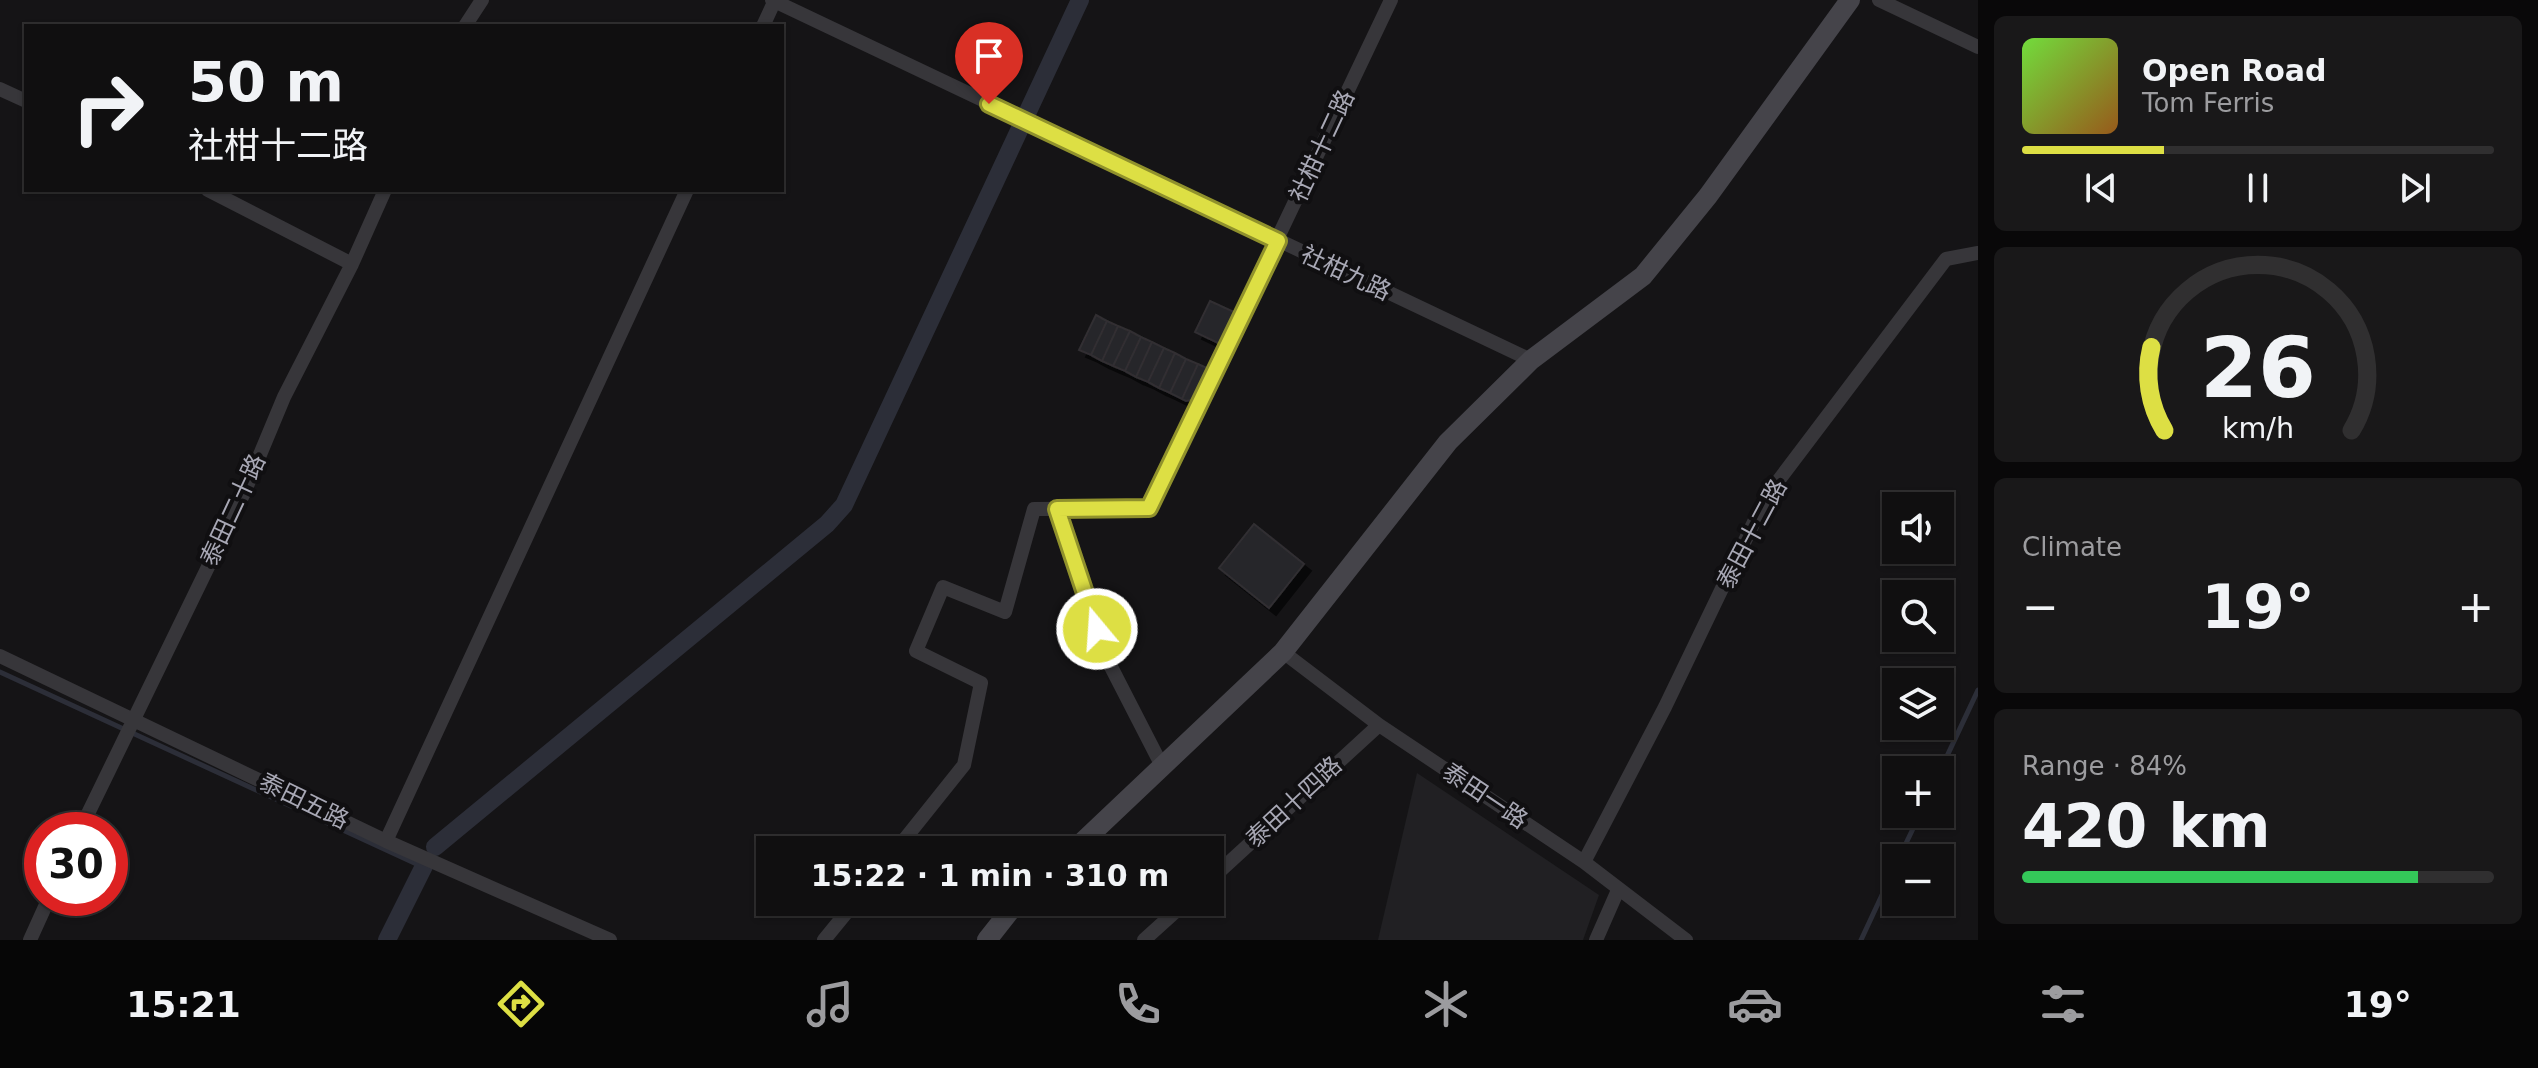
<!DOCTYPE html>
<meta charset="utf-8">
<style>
body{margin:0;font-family:"DejaVu Sans","Noto Sans TC",sans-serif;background:#191819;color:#f1f3f6;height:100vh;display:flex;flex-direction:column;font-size:30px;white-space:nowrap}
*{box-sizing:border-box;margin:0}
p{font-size:26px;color:#9c9c9f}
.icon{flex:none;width:44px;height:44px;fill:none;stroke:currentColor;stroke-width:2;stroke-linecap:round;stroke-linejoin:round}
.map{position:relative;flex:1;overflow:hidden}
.drawer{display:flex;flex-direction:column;gap:16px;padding:16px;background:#090809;width:560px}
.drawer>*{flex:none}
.guide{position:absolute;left:24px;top:24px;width:760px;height:168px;border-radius:0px;box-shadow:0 2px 6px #0004,0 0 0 2px #302f30;background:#100f10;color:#f1f3f6;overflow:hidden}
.fabs{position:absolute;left:1882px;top:492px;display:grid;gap:16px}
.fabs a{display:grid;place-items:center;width:72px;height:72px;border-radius:0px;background:#100f10;box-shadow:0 2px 6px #0004,0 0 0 2px #302f30;font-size:40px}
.speed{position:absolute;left:24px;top:812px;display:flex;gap:16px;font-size:40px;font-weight:700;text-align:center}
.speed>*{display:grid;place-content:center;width:104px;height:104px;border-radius:50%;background:#100f10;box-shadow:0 2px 6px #0004,0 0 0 2px #302f30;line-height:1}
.speed .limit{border:12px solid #d22;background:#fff;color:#111}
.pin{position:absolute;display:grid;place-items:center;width:68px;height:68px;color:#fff;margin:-82px -34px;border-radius:50% 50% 50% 0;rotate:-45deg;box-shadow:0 0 8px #0007}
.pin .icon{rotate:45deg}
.me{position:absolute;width:88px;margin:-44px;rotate:342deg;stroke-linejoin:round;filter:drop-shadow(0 0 6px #0008)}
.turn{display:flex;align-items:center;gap:28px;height:168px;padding:0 32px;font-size:36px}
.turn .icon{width:104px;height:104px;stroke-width:2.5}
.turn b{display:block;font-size:56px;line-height:68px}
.big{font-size:60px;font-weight:600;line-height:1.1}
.drawer .widget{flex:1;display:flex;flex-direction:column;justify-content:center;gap:12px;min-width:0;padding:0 28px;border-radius:12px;background:#191819}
.drawer .dial{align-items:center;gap:0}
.dial svg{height:208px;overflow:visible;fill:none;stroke:#302f30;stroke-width:7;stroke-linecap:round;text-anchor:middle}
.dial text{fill:#f1f3f6;stroke:none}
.song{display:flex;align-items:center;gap:24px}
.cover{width:96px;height:96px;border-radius:12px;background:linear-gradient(135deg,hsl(100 70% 55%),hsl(30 70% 35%))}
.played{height:8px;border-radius:4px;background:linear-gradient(90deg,#dddf44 30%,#302f30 30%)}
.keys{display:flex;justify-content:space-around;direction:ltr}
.heat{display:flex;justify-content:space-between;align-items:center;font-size:44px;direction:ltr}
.charge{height:12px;border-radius:6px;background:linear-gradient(90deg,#34c759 84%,#302f30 0)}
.trip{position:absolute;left:756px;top:836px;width:468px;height:80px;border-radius:0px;background:#100f10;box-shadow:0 2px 6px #0004,0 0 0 2px #302f30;font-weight:600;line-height:80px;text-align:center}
.dock{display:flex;height:128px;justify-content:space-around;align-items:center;background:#060606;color:#9c9c9f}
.dock .icon{width:56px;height:56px}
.dock .active{color:#dddf44}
.dock b{font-size:36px;color:#f1f3f6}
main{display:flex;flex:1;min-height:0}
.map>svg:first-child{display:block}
.built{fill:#212023}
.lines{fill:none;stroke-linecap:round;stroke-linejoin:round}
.stream{stroke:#2c2e38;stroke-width:5}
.canal{stroke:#2c2e38;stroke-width:18}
.building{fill:#28272a;stroke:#302f32;stroke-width:2;filter:url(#shadow)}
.street{stroke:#37363a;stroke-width:14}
.secondary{stroke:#45444a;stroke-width:20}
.route-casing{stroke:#90912c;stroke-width:20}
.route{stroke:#dddf44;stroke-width:14}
.labels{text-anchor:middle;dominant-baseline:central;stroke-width:8;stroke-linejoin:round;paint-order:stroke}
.street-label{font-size:24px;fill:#a8a8b5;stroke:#100f11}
</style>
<main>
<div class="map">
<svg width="1978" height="940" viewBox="0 0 1978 940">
<defs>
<filter id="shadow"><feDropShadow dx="7" dy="7" stdDeviation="0" flood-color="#0009"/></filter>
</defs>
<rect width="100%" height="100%" fill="#151416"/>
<!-- built -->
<path class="built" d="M1417,773L1599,895L1583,940H1378Z"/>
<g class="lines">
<!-- stream -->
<path class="stream" d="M0,672L423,867
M1940,771L1978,690
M1899,858L1920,814
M1861,940L1896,865"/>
<!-- canal -->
<path class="canal" d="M435,847L827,524L844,505L1080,0
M387,940L424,866"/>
</g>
<!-- building -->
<path class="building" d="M1210,301L1234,312L1220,344L1195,332Z
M1096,315L1107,321L1091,355L1079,350Z
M1107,321L1118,326L1102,361L1091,355Z
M1118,326L1130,331L1113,366L1102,361Z
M1130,331L1141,337L1125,371L1113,366Z
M1141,337L1152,342L1136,377L1125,371Z
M1152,342L1164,348L1148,382L1136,377Z
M1164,348L1175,353L1159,388L1148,382Z
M1175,353L1186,359L1170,393L1159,388Z
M1186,359L1198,364L1182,399L1170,393Z
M1198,364L1209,369L1196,399L1186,401L1182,399Z
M1254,524L1304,564L1269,608L1219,568Z"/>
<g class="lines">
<!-- street -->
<path class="street" d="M772,0L1531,360
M1879,0L1978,47
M465,26L482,0
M763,26L775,0
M0,89L26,101
M208,190L352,264
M1057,509L1107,659L1163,768
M1283,652L1379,725L1584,862L1686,940
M0,656L386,841L610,940
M80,830L244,493L284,397L352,264L385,190
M386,841L687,190
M896,850L964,765L981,683L916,651L943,587L1005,612L1034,509L1149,508L1391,0
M1584,862L1665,707L1766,497L1946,259L1978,253
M1210,880L1379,725
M30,940L49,898
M824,940L855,902
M1144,940L1186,902
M1596,940L1618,890"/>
<!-- secondary -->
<path class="secondary" d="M1074,850L1283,652L1448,442L1531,360L1643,276L1708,196L1850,0
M987,940L1017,902"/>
</g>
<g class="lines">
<defs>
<path id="route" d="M989,104L1278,241L1149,508L1057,509L1097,629"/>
</defs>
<!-- route casing -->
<use href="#route" class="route-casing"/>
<!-- route -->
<use href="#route" class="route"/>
</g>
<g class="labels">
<!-- street labels -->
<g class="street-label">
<text transform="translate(1322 146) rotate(-65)">社柑十二路</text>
<text transform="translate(1346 273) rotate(25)">社柑九路</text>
<text transform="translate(233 510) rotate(-65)">泰田二十路</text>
<text transform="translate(1752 534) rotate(-62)">泰田十二路</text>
<text transform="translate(1485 796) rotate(34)">泰田一路</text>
<text transform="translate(304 801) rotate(26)">泰田五路</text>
<text transform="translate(1294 802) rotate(-43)">泰田十四路</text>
</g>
</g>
</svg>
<div class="fabs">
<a><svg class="icon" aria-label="sound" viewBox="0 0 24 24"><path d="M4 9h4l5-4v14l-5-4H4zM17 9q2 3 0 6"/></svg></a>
<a><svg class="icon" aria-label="search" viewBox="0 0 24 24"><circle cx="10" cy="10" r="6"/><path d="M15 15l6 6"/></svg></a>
<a><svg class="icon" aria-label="layers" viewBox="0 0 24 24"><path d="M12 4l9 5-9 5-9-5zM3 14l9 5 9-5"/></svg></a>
<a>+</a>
<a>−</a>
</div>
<div class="speed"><div class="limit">30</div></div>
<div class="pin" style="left:989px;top:104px;background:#d93025"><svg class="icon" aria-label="arrive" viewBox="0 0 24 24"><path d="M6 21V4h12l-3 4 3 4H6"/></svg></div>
<svg class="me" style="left:1097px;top:629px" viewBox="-20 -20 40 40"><circle r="17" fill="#dddf44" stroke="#fff" stroke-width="3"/><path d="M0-11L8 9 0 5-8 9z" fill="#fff"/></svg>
<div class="trip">15:22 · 1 min · 310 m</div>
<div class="guide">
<div class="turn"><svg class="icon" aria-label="right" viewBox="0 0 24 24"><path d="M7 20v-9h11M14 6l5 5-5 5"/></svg><div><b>50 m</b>社柑十二路</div></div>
</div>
</div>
<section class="drawer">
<div class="widget">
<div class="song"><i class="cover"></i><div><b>Open Road</b><p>Tom Ferris</p></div></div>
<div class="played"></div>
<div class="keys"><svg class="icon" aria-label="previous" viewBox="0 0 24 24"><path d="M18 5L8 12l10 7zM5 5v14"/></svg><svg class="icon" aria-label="pause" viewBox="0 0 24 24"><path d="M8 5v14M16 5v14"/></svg><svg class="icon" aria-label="next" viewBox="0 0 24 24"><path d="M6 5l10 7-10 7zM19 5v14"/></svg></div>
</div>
<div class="widget dial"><svg viewBox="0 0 100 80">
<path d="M14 69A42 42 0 1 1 86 69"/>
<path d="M14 69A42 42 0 0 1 9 37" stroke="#dddf44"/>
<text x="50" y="56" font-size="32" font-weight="700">26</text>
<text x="50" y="72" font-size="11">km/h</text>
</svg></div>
<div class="widget"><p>Climate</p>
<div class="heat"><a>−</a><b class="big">19°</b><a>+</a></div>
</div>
<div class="widget"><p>Range · 84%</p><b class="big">420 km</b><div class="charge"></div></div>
</section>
</main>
<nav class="dock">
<b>15:21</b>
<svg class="icon active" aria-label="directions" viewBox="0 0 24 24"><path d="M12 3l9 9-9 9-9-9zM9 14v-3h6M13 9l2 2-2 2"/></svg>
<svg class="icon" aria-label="music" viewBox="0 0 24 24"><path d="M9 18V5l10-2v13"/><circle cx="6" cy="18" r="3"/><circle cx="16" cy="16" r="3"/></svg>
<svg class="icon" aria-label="phone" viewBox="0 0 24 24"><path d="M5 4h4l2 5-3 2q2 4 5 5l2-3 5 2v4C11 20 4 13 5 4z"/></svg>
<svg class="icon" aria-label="climate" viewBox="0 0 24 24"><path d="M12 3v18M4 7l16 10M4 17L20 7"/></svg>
<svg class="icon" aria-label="car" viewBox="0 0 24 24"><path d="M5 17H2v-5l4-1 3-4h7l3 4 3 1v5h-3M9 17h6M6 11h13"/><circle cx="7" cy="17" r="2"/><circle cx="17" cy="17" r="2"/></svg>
<svg class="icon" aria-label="filters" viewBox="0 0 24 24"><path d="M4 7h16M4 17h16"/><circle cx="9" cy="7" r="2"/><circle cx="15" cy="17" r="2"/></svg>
<b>19°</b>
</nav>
